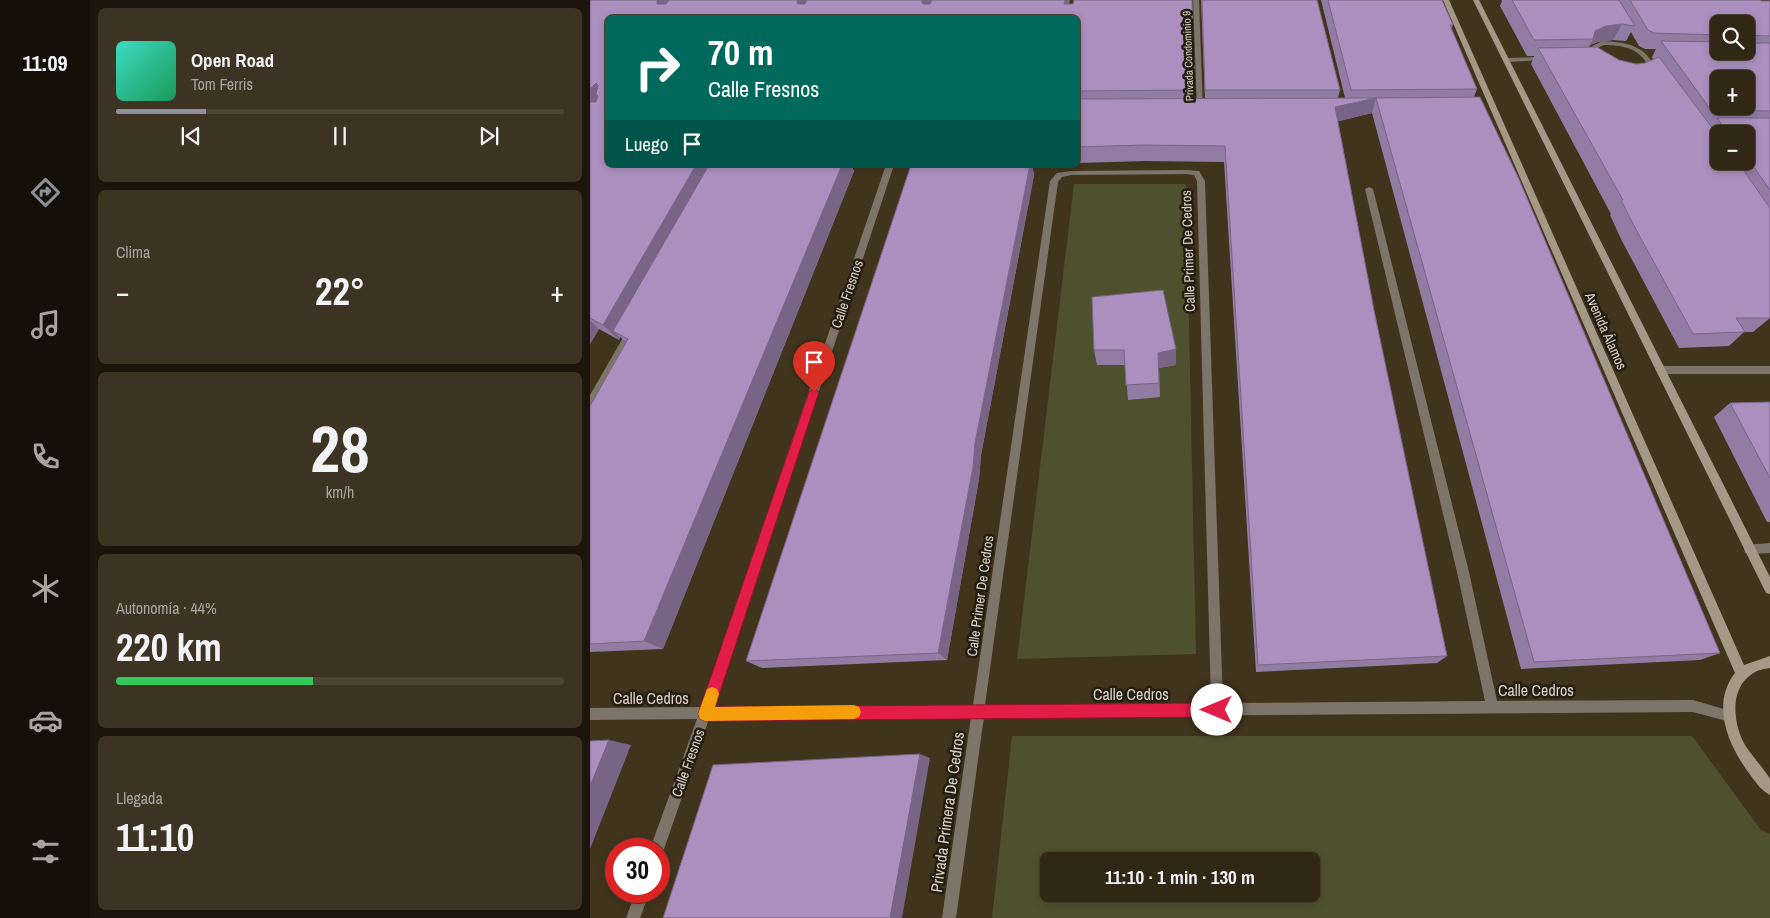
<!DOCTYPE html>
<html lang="es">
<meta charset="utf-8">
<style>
body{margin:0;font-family:"Archivo Narrow",sans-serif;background:#3d3322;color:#f1f3f6;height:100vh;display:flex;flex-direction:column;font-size:19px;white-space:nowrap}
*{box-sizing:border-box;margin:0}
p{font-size:16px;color:#a8a5a0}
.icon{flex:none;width:28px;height:28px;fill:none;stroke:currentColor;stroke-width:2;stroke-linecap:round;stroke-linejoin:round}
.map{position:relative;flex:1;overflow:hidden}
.panel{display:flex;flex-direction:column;gap:8px;padding:8px;background:#1b150c;width:500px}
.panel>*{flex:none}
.hud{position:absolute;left:15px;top:15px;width:475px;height:152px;border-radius:8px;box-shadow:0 2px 8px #0003,0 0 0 1px #4c4434;background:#00695c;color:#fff;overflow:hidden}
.fabs{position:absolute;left:1120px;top:15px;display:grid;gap:10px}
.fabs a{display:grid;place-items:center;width:45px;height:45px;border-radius:8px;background:#312715;box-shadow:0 2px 8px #0003,0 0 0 1px #4c4434;font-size:25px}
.speed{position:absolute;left:15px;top:838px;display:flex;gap:10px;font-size:25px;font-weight:700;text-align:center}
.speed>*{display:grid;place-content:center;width:65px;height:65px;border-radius:50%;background:#312715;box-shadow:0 2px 8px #0003,0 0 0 1px #4c4434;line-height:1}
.speed .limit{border:8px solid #d22;background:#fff;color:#111}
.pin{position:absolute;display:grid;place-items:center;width:42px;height:42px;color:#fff;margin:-51px -21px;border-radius:50% 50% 50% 0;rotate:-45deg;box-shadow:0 0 5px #0007}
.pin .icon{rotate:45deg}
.me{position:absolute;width:55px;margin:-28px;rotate:270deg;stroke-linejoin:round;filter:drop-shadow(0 0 4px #0008)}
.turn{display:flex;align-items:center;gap:18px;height:105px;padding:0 20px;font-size:22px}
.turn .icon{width:65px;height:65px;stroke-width:2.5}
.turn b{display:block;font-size:35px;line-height:42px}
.then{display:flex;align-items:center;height:48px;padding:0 20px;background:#0003;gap:10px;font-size:19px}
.big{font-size:38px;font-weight:700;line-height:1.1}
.panel .card{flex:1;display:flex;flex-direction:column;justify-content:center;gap:8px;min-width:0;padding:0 18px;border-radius:8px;background:#3d3322}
.panel .dial{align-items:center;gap:0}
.dial b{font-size:65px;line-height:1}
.song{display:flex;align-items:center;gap:15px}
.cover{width:60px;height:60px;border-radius:8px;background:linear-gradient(135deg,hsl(170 70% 55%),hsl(150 70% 35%))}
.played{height:5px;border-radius:2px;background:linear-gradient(90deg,#8c9099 20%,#4c4434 20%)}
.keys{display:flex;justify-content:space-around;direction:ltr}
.heat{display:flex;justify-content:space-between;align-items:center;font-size:28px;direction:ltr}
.charge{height:8px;border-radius:4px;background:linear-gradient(90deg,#34c759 44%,#4c4434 0)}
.trip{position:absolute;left:450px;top:852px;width:280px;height:50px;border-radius:8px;background:#312715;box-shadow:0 2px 8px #0003,0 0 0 1px #4c4434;font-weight:700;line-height:50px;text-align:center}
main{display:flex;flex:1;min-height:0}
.tabs{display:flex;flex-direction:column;width:90px;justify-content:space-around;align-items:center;background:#141008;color:#a8a5a0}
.tabs .icon{width:35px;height:35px}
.tabs .active{color:#8c9099}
.tabs b{font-size:22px;color:#f1f3f6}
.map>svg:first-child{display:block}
.green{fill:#4e512e;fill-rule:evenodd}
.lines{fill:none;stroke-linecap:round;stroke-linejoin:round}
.street{fill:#7d756a;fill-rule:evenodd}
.secondary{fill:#a59887;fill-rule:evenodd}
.wall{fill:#937ca4;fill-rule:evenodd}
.shaded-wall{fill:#786586}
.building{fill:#ab90bf;stroke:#786586;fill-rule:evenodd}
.route{fill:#e11d48;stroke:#92132f}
.slow{fill:#f59e0b}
.labels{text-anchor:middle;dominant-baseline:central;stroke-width:5;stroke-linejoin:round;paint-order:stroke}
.far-street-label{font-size:11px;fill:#dad2c4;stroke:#231d12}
.street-label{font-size:14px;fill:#dad2c4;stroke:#231d12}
.near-street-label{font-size:16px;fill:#dad2c4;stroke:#231d12}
</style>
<main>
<nav class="tabs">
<b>11:09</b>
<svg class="icon active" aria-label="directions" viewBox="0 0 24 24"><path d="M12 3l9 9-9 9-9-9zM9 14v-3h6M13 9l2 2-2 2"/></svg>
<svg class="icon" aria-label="music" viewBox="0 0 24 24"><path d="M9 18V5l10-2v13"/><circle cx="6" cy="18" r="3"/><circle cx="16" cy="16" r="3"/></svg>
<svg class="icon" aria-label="phone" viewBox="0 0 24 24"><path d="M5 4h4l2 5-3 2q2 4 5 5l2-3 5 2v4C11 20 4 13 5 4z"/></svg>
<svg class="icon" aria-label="climate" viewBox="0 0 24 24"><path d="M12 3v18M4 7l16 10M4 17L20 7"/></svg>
<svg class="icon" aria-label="car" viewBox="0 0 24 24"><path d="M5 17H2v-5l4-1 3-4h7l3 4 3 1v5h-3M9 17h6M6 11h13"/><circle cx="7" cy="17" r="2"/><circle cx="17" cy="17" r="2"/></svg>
<svg class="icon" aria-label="filters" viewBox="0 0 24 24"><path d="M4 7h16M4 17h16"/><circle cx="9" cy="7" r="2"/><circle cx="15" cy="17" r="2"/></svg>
</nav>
<section class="panel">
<div class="card">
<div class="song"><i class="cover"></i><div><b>Open Road</b><p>Tom Ferris</p></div></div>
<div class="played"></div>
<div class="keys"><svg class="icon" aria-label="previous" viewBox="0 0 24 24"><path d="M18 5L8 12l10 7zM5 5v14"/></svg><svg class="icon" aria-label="pause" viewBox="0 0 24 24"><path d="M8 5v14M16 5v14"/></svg><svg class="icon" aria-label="next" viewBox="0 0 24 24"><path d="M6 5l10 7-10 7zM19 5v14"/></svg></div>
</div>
<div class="card"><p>Clima</p>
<div class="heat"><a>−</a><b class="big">22°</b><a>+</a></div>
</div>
<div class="card dial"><b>28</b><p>km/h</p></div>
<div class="card"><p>Autonomía · 44%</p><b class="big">220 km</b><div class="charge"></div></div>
<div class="card"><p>Llegada</p><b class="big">11:10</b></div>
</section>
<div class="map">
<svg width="1180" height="918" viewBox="0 0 1180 918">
<rect width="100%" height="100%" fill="#41341c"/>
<!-- green -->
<path class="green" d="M484,184H596L606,654L427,659Z
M422,736H1102L1171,830L1180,834V918H402ZM459,861H721V894H459Z"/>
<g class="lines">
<!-- street -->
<path class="street" d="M603,0H609L613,111L610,113L607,111Z
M1013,41C1034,42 1055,45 1064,66C1044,87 1010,76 996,54L998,48ZM1014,45C1032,45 1050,48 1058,66C1040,81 1014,72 1002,54L1003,50Z
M955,57L957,58V60L916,62L913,60L916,58Z
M296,165H304L124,707L383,705L460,181L467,173L481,171L596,170L609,171L615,181L633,703L895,701L867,572L775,189L779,187L783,189L879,572L907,701L1103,700L1144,712L1146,716L1144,720L1140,722L1103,712L394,717L366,918H352L381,717L119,719L74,849L72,854L69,855V849H60L107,719L0,720V708L111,707ZM596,174L604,175L607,181L621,703L395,705L468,182L472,177L481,175Z
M41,328L45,331L3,407L0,408V395L38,329Z
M1070,366H1180V374H1070L1065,370Z
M1180,543V553L1159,554L1155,553L1154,549L1155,545Z
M46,891H60L50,918H36Z"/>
<!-- secondary -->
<path class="secondary" d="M853,0H859L1154,665L1180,656V668C1174,669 1167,670 1162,674C1139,689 1143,724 1155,745C1159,752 1178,774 1180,779C1180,783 1180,790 1180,795C1172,791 1166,783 1161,776C1139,747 1120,705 1145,673Z
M883,0H889L1180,577V594L1176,593Z"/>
</g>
<!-- wall -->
<path class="wall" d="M0,0L479,4L605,90V98H615L611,0H727L750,90L748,98H755L731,0H852L863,25L861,29L887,89L884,97L1130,653L1110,660L931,669L782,113L784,106L782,113L748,121L785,315L857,656L847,663L666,672L634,162L555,161L488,163V18H18V165H261L264,171L73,649L0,652V406L36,342L30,337L29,340L9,329L0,344Z
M911,0H1170L1171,1H1180V318L1163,332H1154L1139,346L1089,348L1031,239L1020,215L1021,214L941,64L944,56H937L910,6L912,1ZM1129,24H1156V51H1129ZM1041,32L1049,46L1055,49H1066L1062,57L1063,59L1055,63L1046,64L1029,60L999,47L1000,45L1008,42L1023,40L1036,41ZM1129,134H1156V161H1129Z
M321,165H442L444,175L391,455L389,479L357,660L172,668L156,661Z
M502,297L586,365L569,368L570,397L538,400L535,365H507L504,350Z
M1180,402V522H1177L1124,417L1140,403Z"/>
<!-- shaded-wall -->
<path class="shaded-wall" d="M68,0H89L76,17L67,4V1Z
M208,0H224L214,17L208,4L207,2Z
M332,0H343L336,17L332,2Z
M475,0H480L477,18L474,4Z
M1032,24L1023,40L1008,42L1000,45L1003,39L1005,31L1016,26Z
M6,83L18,98L13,104L0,102V89Z
M786,98L782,113L742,123L745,107Z
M106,165H113L120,175L23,331L30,337L29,340L13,325Z
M252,165H261L264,171L73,649L54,641Z
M440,165H442L444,175L391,455L389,479L357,660L348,653L385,443Z
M0,320L9,329L0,344Z
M586,349V365L569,368L568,353Z
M19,740L41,745L0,849V786Z
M330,754L340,758L312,918H300Z"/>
<!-- building -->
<path class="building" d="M0,0H68L67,1V4H76L79,0H208L207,2L208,4H215L217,0H332V2L333,4H340L342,0H475L474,4H483L484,0H602L605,90L488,91V18H18V165H106L13,325L0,318V102H6L8,96L6,94L8,85L6,83L0,89Z
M612,0H727L750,90H615Z
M738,0H852L863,25H860L887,89L761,90Z
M922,0H1029L1045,26L1032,24L1016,26L1005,31L1003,39L944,40Z
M1040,0H1170L1171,1H1180V36L1156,35V24H1129V35L1064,33L1058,30Z
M1071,41L1129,42V51H1156V43H1180V111L1121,110ZM1129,79H1156V106H1129Z
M1007,47L1029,60L1046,64L1055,63L1069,57L1129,137V161H1147L1180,208V318H1146L1155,332L1103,334L1043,224L1031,200H1033L948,48Z
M890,97L929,179L1130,653L944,662L786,98Z
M786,98L745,107L785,315L857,656L668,665L635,146L554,145L488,147V99Z
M1127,118H1180V190L1156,156V134H1139Z
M119,165H252L54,641L0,644V406L38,339L23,331Z
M321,165H440L385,443L383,467L348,653L156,661Z
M573,290L586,349L568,353L569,383L536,385L534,350H504L502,297Z
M1180,402V478L1140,403Z
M19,740L0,786V741Z
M330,754L300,918H73L123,765Z"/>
<!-- route -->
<path class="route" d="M224,388L229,392L125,707L627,703L632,705L634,710L632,715L627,717L115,721L110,719L108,714L219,392Z"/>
<!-- slow -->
<path class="slow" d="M122,687L127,689L129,694L125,707L264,705L269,707L271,712L269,717L264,719L115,721L110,719L108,714L117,689Z"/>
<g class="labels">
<!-- far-street labels -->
<g class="far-street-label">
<text transform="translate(598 56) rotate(-92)">Privada Condominio 9</text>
</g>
<!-- street labels -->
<g class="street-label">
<text transform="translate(598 251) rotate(-92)">Calle Primer De Cedros</text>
<text transform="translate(257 294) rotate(-71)">Calle Fresnos</text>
<text transform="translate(1016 331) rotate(66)">Avenida Álamos</text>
<text transform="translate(390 596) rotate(-82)">Calle Primer De Cedros</text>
<text transform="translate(98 763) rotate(-70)">Calle Fresnos</text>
</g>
<!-- near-street labels -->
<g class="near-street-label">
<text x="946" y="690">Calle Cedros</text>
<text x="541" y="694">Calle Cedros</text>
<text x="61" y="698">Calle Cedros</text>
<text transform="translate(357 812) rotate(-82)">Privada Primera De Cedros</text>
</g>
</g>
</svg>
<div class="fabs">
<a><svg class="icon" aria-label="search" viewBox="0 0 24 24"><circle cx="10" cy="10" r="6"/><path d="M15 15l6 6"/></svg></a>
<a>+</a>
<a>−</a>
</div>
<div class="speed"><div class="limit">30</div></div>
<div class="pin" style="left:224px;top:392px;background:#d93025"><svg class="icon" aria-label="arrive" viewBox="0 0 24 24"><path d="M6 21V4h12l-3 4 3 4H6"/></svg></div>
<svg class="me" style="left:627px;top:710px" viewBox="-20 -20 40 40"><circle r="19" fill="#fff"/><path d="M0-13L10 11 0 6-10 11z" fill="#e11d48"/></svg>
<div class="trip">11:10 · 1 min · 130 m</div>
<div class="hud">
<div class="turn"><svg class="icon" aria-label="right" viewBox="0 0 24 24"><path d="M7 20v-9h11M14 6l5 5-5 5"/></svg><div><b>70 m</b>Calle Fresnos</div></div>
<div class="then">Luego<svg class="icon" aria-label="arrive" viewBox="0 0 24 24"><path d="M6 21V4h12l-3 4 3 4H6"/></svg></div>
</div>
</div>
</main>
